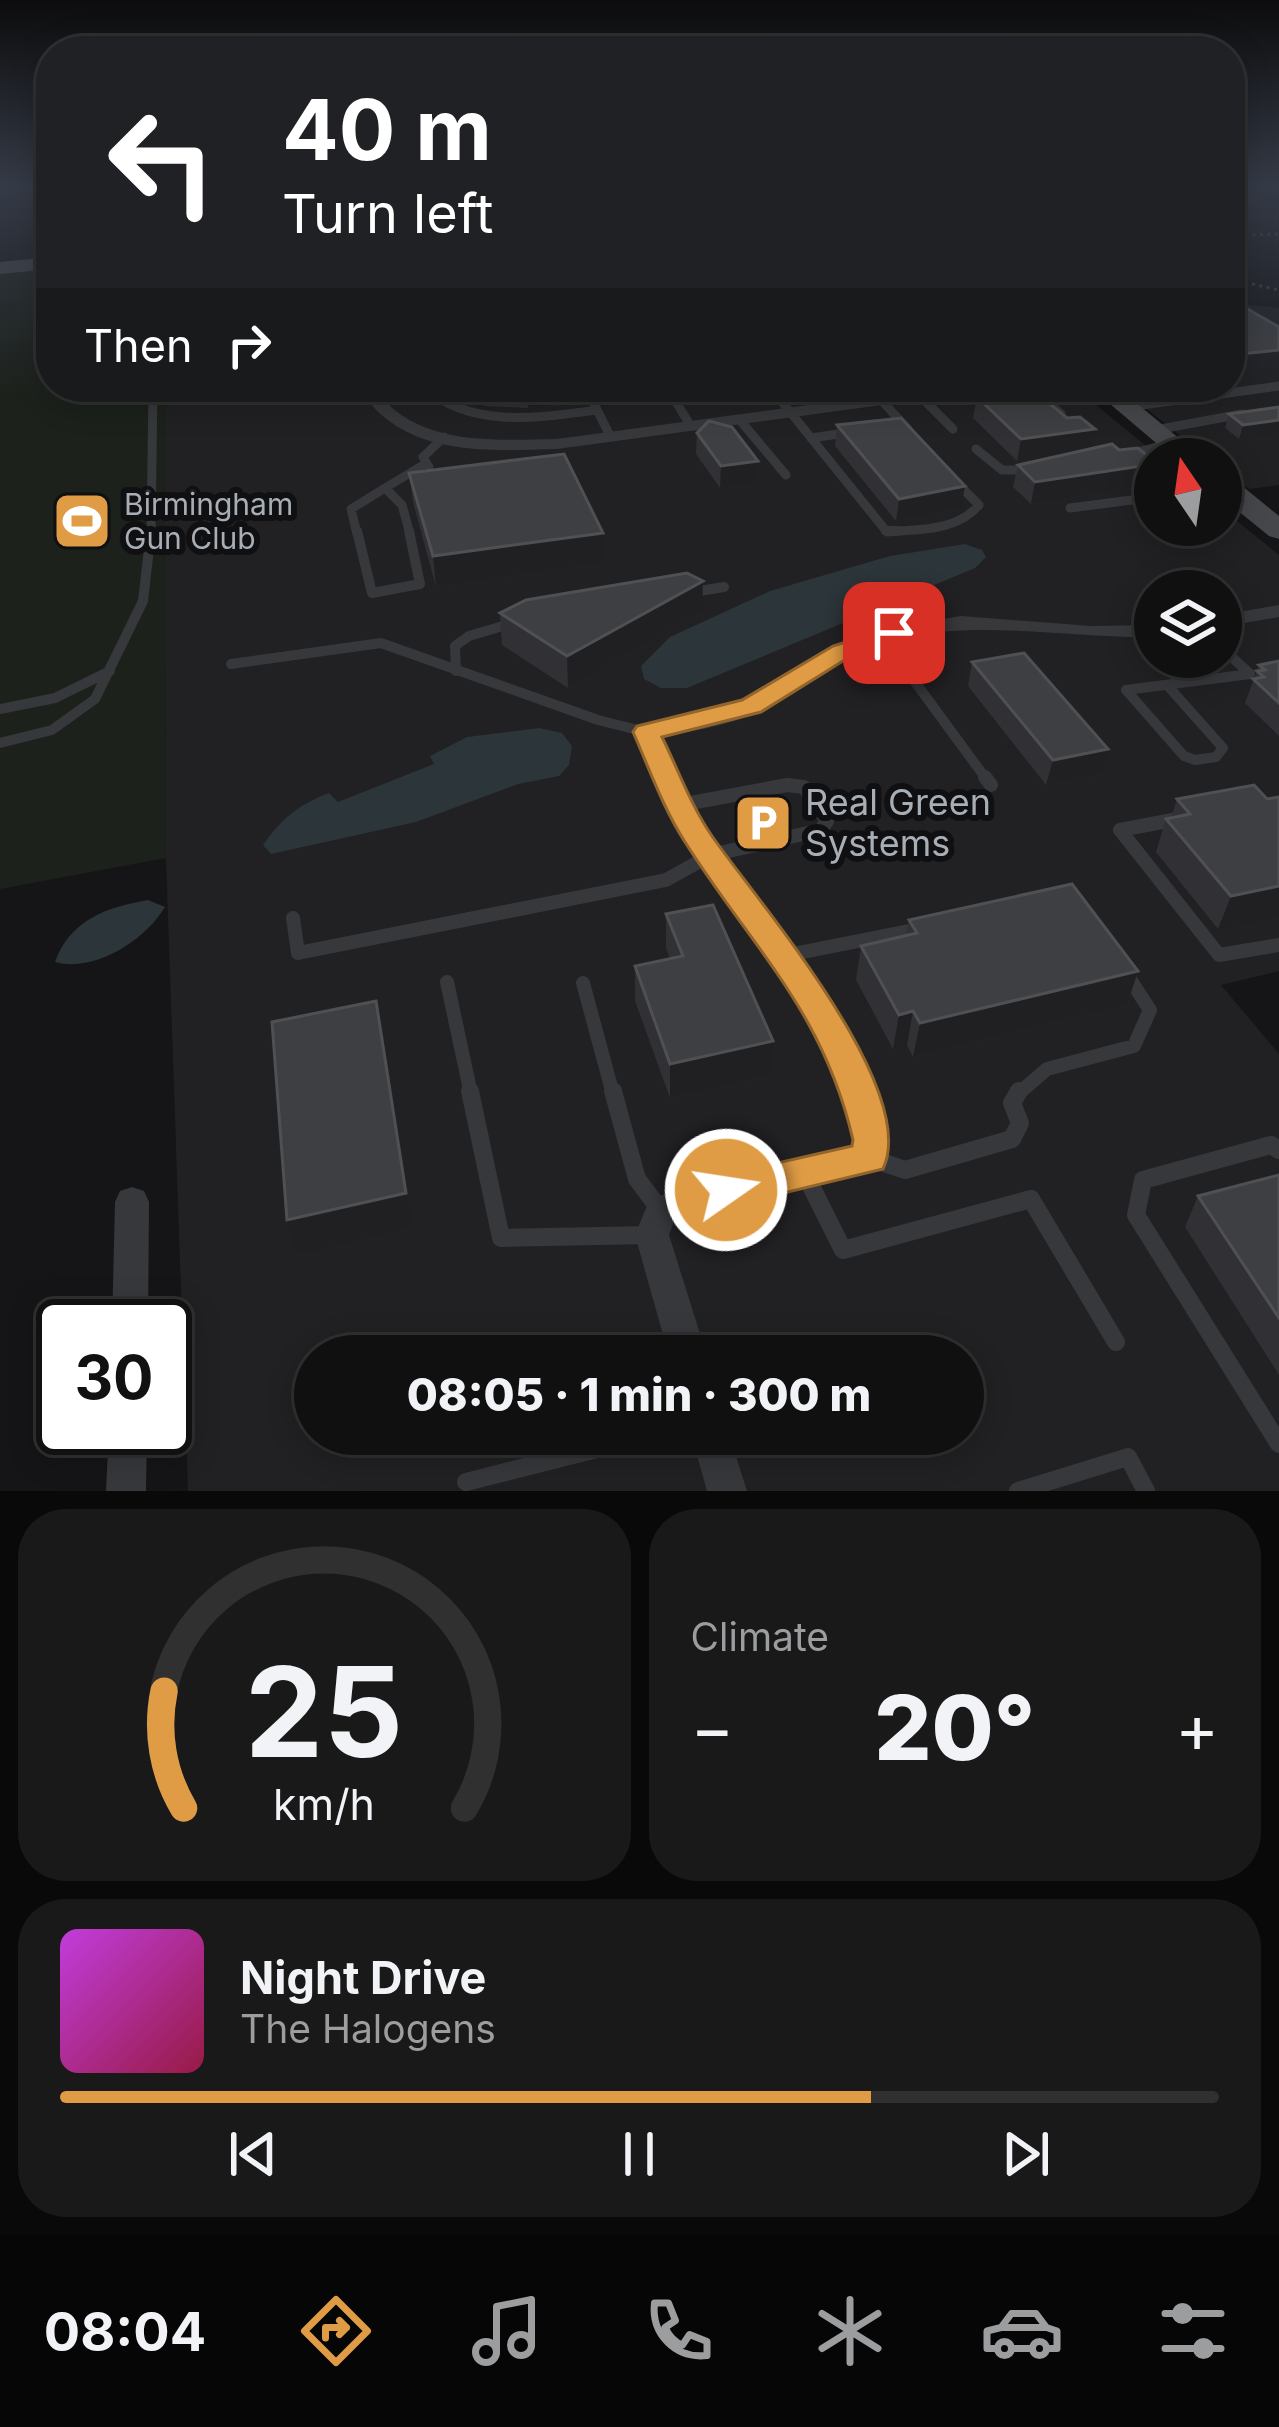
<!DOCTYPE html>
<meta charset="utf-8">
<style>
body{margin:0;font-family:Inter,sans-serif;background:#19191a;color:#f1f3f6;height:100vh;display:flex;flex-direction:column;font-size:45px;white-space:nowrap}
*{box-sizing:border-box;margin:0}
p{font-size:39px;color:#9c9d9f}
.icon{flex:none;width:66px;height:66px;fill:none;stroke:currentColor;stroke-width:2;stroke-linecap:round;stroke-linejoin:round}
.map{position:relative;height:1491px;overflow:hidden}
.side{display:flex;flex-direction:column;gap:18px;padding:18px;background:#090909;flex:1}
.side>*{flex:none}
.top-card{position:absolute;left:36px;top:36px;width:1209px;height:366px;border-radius:48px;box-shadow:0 6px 30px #0003,0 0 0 3px #303031;background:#202124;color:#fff;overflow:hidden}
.needle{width:78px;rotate:347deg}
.tools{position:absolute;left:1134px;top:438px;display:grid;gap:24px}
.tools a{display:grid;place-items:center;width:108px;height:108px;border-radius:50%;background:#101011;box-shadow:0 6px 30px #0003,0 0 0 3px #303031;font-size:60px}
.speed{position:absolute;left:36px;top:1299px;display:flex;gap:24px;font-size:60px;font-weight:700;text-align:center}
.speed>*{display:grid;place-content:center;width:156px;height:156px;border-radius:50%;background:#101011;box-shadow:0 6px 30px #0003,0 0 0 3px #303031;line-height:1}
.speed .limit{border:6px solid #111;border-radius:18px;background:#fff;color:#111}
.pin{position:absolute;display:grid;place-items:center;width:102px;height:102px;color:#fff;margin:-51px;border-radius:24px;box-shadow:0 6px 18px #0006}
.me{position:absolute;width:132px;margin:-66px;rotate:77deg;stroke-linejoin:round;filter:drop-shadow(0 0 9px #0008)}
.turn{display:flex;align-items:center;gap:42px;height:252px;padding:0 48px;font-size:54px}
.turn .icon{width:156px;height:156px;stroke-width:2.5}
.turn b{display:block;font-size:84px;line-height:102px}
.then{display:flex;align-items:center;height:114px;padding:0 48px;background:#0003;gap:24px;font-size:45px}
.big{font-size:90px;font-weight:800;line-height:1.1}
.side .card{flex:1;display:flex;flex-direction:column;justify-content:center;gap:18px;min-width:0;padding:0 42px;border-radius:48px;background:#19191a}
.side .dial{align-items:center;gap:0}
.dial svg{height:312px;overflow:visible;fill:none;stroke:#303031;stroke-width:7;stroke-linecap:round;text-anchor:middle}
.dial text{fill:#f1f3f6;stroke:none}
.song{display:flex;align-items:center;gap:36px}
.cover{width:144px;height:144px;border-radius:18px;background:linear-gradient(135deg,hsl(290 70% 55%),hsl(340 70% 35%))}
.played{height:12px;border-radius:6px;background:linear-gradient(90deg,#e09c44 70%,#303031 70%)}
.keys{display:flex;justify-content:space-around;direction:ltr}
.heat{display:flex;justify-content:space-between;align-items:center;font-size:66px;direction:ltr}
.side .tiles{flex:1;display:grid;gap:18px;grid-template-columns:1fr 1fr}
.card:last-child{grid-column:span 2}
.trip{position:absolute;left:294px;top:1335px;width:690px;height:120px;border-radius:60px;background:#101011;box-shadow:0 6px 30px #0003,0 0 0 3px #303031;font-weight:800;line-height:120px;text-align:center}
.menu{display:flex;height:192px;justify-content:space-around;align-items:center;background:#060607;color:#9c9d9f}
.menu .icon{width:84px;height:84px}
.menu .active{color:#e09c44}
.menu b{font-size:54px;color:#f1f3f6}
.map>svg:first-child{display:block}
.built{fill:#212124;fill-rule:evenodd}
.green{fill:#1c211c}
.water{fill:#2c3539}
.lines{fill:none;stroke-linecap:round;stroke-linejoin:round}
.path{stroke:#3d3f42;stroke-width:3;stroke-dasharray:3 4.5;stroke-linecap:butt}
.lane-far3{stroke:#36383b;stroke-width:9}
.lane-far2{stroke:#36383b;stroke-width:10}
.lane-far1{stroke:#36383b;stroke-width:14}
.lane{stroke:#36383b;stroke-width:18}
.street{fill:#36383b;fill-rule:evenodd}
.secondary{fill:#45474b;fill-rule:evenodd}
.wall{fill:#313135}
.shaded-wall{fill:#202023}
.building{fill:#3e3f42;stroke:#4e5054;stroke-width:3}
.route{fill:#e09c44;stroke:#92652c;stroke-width:3}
.labels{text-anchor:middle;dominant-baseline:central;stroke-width:12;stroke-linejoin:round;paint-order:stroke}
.far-poi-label{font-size:30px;fill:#a8aeb5;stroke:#101012;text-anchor:start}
.poi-label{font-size:36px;fill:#a8aeb5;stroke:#101012;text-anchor:start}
</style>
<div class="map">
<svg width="1279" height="1491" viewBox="0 0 1279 1491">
<rect width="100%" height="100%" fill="#151517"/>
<!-- built -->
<path class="built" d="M1230,303L1279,308V485L1249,489L1221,467V459H1210L1119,387H1230Z
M164,387H1074L1162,459H1155V525H1221V508L1279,555V971L1221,985L1279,1054V1491H188L166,858ZM1155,591H1221V657H1155ZM315,1356H963V1434H315Z"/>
<!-- green -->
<path class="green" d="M51,264V387H164L166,858L0,889V269Z"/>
<!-- water -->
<path class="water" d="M965,544L982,550L986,557L975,568L687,688H661L644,679L641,666L670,637L770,591L890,556Z
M539,728L562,733L572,746L569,765L559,776L518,784L416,822L271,854L263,845C282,818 298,805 329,793L338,802L434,764L430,756L467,737Z
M148,900L165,907C145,940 95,973 55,962C70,920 107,907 148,900Z"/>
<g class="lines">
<!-- path -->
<path class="path" d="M1230,236L1279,234
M1230,279L1279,290"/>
<!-- lane-far3 -->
<path class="lane-far3" d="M423,387C473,429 537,418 597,410
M586,387L610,436
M667,387L690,425
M770,387L887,532C919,529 956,532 979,505L954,480
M1030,387L1061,414
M232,392L273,387
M918,394L953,429
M880,399L908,429
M1128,407L1279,386
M739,419L786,475
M1155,430L1242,414
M811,438L852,432
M976,449L1002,470H1033
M1130,454L1172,443
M429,467L423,457L444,437
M385,488L402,505L410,534
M385,488L425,464
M1070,508L1155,497
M151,534L153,387
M357,534L351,509L385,488"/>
<!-- lane-far2 -->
<path class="lane-far2" d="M357,531L372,593L420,584L409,531
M886,531H897
M687,593L724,587
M882,637L987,780
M231,664L381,643L598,720L646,732L667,780
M456,671L455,646L469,636L513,623
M1126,690L1184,756L1195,760L1216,757L1223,748L1167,685
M1126,690L1250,674L1221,647
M0,709L55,698L110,671
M0,743L52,730L95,699L143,601L151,531"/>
<!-- lane-far1 -->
<path class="lane-far1" d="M666,777C715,891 823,973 860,1094
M985,777L991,785
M1178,819L1120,830L1219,955L1279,945
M293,918L298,953L666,880L711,855L821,830L827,821L804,787L787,785L680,805
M783,956L919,929
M447,982L471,1094
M583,983L613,1094
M1018,1094L1047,1069L1134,1046L1150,1010L1127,975"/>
<!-- lane -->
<path class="lane" d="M470,1091L501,1238L651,1235
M613,1091L637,1179L661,1211
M859,1091L868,1120L870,1158L905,1170L1012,1139L1020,1123L1012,1103L1019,1091
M1279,1150L1271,1145L1143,1180L1136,1215L1279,1444
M805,1174L843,1250L1031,1199L1116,1342
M466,1482L656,1434
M1018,1491L1128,1457L1146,1491"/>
<!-- street -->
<path class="street" d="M358,387H374C414,447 493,440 557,439L941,387H985L977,392L557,449C483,451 402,457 358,387Z
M1279,605V617L1221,627V615Z
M961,616L1091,626L1155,625V637C1073,639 978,619 899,639C846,652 809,687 761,710C726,728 684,732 646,739L634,732L638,727L707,714L744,701L834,646L894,627Z
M870,1144L882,1148L886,1158L882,1168L692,1213L674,1222L669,1235L707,1356H669L635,1235L649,1201L686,1184Z
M132,1187L144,1191L149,1202L148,1326H112L115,1202L120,1191Z
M109,1428H147L146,1491H106Z
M691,1434H729L747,1491H707Z"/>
<!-- secondary -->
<path class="secondary" d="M51,257V269L0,274V262Z
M1090,387H1117L1204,459H1175Z
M1221,475L1231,477L1279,516V539L1269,536L1221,497Z"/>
</g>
<!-- wall -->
<path class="wall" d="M441,387H583L584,403L528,408L486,406Z
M613,387H651V400L623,403Z
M977,397L1090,449L1119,450L1155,462V474L1152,485L1031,504L1013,487L1018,465L1071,453L1017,461L973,418Z
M1279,407L1239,439L1225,428L1229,414Z
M837,425L961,508L896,521L835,446Z
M697,433L758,461L757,482L720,488L696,454Z
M409,473L603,533V563L436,587L413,502Z
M702,612L568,688L502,645L500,613Z
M1279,661V736L1245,703L1259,665Z
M972,662L1101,774L1046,785L968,686Z
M1279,797L1218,929L1156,852L1166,819L1171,818L1177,799H1267Z
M666,914L770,1076L670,1098L635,1001V966L670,959L666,948Z
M909,920L1138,971L1127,1005L913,1057L907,1045L893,1049L856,980L861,946L906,936Z
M1279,1175V1375L1185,1227L1198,1196Z"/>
<!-- shaded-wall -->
<path class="shaded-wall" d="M1279,350V375L1230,380V355Z
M583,387L584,403L528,408L527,388Z
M623,387H651V400L623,403Z
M699,387H741L730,389V393L699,396Z
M1279,420V433L1239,439L1243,425Z
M1095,429L1090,451L1017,461L1021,439Z
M758,461L757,482L720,488L721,466Z
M1155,464L1152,485L1031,504L1035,482Z
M965,486L961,508L896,521L899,499Z
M603,533V563L436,587L433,556Z
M703,581L702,612L568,688L567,656Z
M1108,749L1101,774L1046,785L1053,760Z
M1279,886V916L1218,929L1231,896Z
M1138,971L1127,1005L913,1057L920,1023Z
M376,1001L412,1226L297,1254L287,1220Z
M913,1011L907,1045L893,1049L899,1015Z
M773,1041L770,1076L670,1098V1064Z"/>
<!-- building -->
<path class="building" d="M1230,299L1279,327V350L1230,355Z
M1034,391L1067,418L1080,417L1095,429L1021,439L977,397Z
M1279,407V420L1243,425L1229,414Z
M901,418L965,486L899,499L837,425Z
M709,421L732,427L758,461L721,466L697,433Z
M1112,444L1119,450L1138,448L1155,462V464L1035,482L1018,465Z
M564,454L603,533L433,556L409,473Z
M687,573L703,581L567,656L500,613L526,600Z
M1024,653L1108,749L1053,760L972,662Z
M1279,661V703L1253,679L1264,677L1257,671L1265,670L1259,665Z
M1254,785L1267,799L1279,797V886L1231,896L1166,819L1190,814L1177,799Z
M1072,884L1138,971L920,1023L913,1011L899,1015L861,946L917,933L909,920Z
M713,905L773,1041L670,1064L635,966L683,956L666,914Z
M376,1001L406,1193L287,1220L272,1022Z
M1279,1175V1318L1198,1196Z"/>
<!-- sky -->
<linearGradient id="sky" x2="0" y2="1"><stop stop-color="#0c0c0d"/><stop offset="0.47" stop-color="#353b47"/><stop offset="1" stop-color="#353b47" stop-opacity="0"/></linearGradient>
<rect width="1279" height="397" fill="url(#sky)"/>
<!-- route -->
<path class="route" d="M894,626L907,633L903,638L851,656L761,712L662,737C678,769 691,806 712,836C757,901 921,1089 883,1169L726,1207L712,1202L707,1190L712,1178L852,1146L853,1140C823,1010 752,948 685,842C663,808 649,768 633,732L637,726L742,700L833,646Z"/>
<!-- icons -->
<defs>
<symbol id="stadium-square" viewBox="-11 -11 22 22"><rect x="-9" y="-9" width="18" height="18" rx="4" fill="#e09c44" stroke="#101012"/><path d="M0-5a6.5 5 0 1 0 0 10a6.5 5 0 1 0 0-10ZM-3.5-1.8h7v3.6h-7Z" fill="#fff"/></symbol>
<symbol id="parking-square" viewBox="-11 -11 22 22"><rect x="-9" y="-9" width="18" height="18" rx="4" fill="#e09c44" stroke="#101012"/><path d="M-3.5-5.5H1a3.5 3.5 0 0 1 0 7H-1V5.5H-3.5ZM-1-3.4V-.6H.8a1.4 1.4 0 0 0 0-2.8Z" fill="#fff"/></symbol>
</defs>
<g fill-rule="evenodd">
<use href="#stadium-square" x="49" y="488" width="66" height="66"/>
<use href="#parking-square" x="730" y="790" width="66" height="66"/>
</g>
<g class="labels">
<!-- far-poi labels -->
<g class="far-poi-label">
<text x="124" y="504">Birmingham<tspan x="124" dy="34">Gun Club</tspan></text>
</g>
<!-- poi labels -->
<g class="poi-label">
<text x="805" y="802">Real Green<tspan x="805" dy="41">Systems</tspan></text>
</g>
</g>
</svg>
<div class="tools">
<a><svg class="needle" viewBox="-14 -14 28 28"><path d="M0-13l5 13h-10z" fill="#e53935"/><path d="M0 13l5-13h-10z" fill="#9c9d9f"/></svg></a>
<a><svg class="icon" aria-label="layers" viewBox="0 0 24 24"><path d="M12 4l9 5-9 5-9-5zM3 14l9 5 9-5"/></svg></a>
</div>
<div class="speed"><div class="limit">30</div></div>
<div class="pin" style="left:894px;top:633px;background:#d93025"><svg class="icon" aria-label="arrive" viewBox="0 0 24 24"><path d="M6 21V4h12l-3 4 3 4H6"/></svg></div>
<svg class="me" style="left:726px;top:1190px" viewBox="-20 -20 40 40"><circle r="17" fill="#e09c44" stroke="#fff" stroke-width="3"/><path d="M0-11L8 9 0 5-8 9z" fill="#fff"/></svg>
<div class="trip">08:05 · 1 min · 300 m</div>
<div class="top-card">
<div class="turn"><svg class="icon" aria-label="left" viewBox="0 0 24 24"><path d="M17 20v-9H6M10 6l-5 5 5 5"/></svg><div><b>40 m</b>Turn left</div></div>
<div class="then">Then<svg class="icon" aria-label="right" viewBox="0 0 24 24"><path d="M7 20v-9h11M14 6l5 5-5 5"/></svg></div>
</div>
</div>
<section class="side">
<div class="tiles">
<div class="card dial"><svg viewBox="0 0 100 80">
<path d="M14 69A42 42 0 1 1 86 69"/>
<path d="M14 69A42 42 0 0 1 9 39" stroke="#e09c44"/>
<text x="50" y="56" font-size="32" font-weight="700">25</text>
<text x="50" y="72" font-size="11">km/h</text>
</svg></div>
<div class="card"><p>Climate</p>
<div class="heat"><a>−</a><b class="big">20°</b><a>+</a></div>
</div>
<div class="card">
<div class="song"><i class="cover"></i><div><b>Night Drive</b><p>The Halogens</p></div></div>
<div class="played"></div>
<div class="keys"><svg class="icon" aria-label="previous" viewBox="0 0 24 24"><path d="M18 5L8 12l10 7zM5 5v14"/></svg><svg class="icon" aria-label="pause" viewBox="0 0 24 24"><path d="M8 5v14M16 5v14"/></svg><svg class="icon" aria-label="next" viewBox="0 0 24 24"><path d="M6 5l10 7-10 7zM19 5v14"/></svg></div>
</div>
</div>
</section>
<nav class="menu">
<b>08:04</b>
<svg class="icon active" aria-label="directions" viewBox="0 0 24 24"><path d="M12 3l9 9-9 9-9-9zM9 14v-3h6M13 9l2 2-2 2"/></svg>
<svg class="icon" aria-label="music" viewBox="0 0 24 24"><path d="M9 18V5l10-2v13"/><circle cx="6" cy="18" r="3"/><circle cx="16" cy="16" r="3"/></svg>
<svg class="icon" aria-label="phone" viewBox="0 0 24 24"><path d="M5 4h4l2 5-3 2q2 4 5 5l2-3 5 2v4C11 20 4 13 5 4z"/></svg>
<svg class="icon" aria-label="climate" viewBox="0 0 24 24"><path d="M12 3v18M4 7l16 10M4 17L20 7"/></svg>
<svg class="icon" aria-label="car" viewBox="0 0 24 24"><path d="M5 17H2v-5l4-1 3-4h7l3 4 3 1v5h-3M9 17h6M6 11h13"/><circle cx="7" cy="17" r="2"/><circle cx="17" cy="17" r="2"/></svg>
<svg class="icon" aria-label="filters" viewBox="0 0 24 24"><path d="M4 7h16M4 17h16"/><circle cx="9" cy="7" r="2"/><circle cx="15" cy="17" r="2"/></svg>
</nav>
